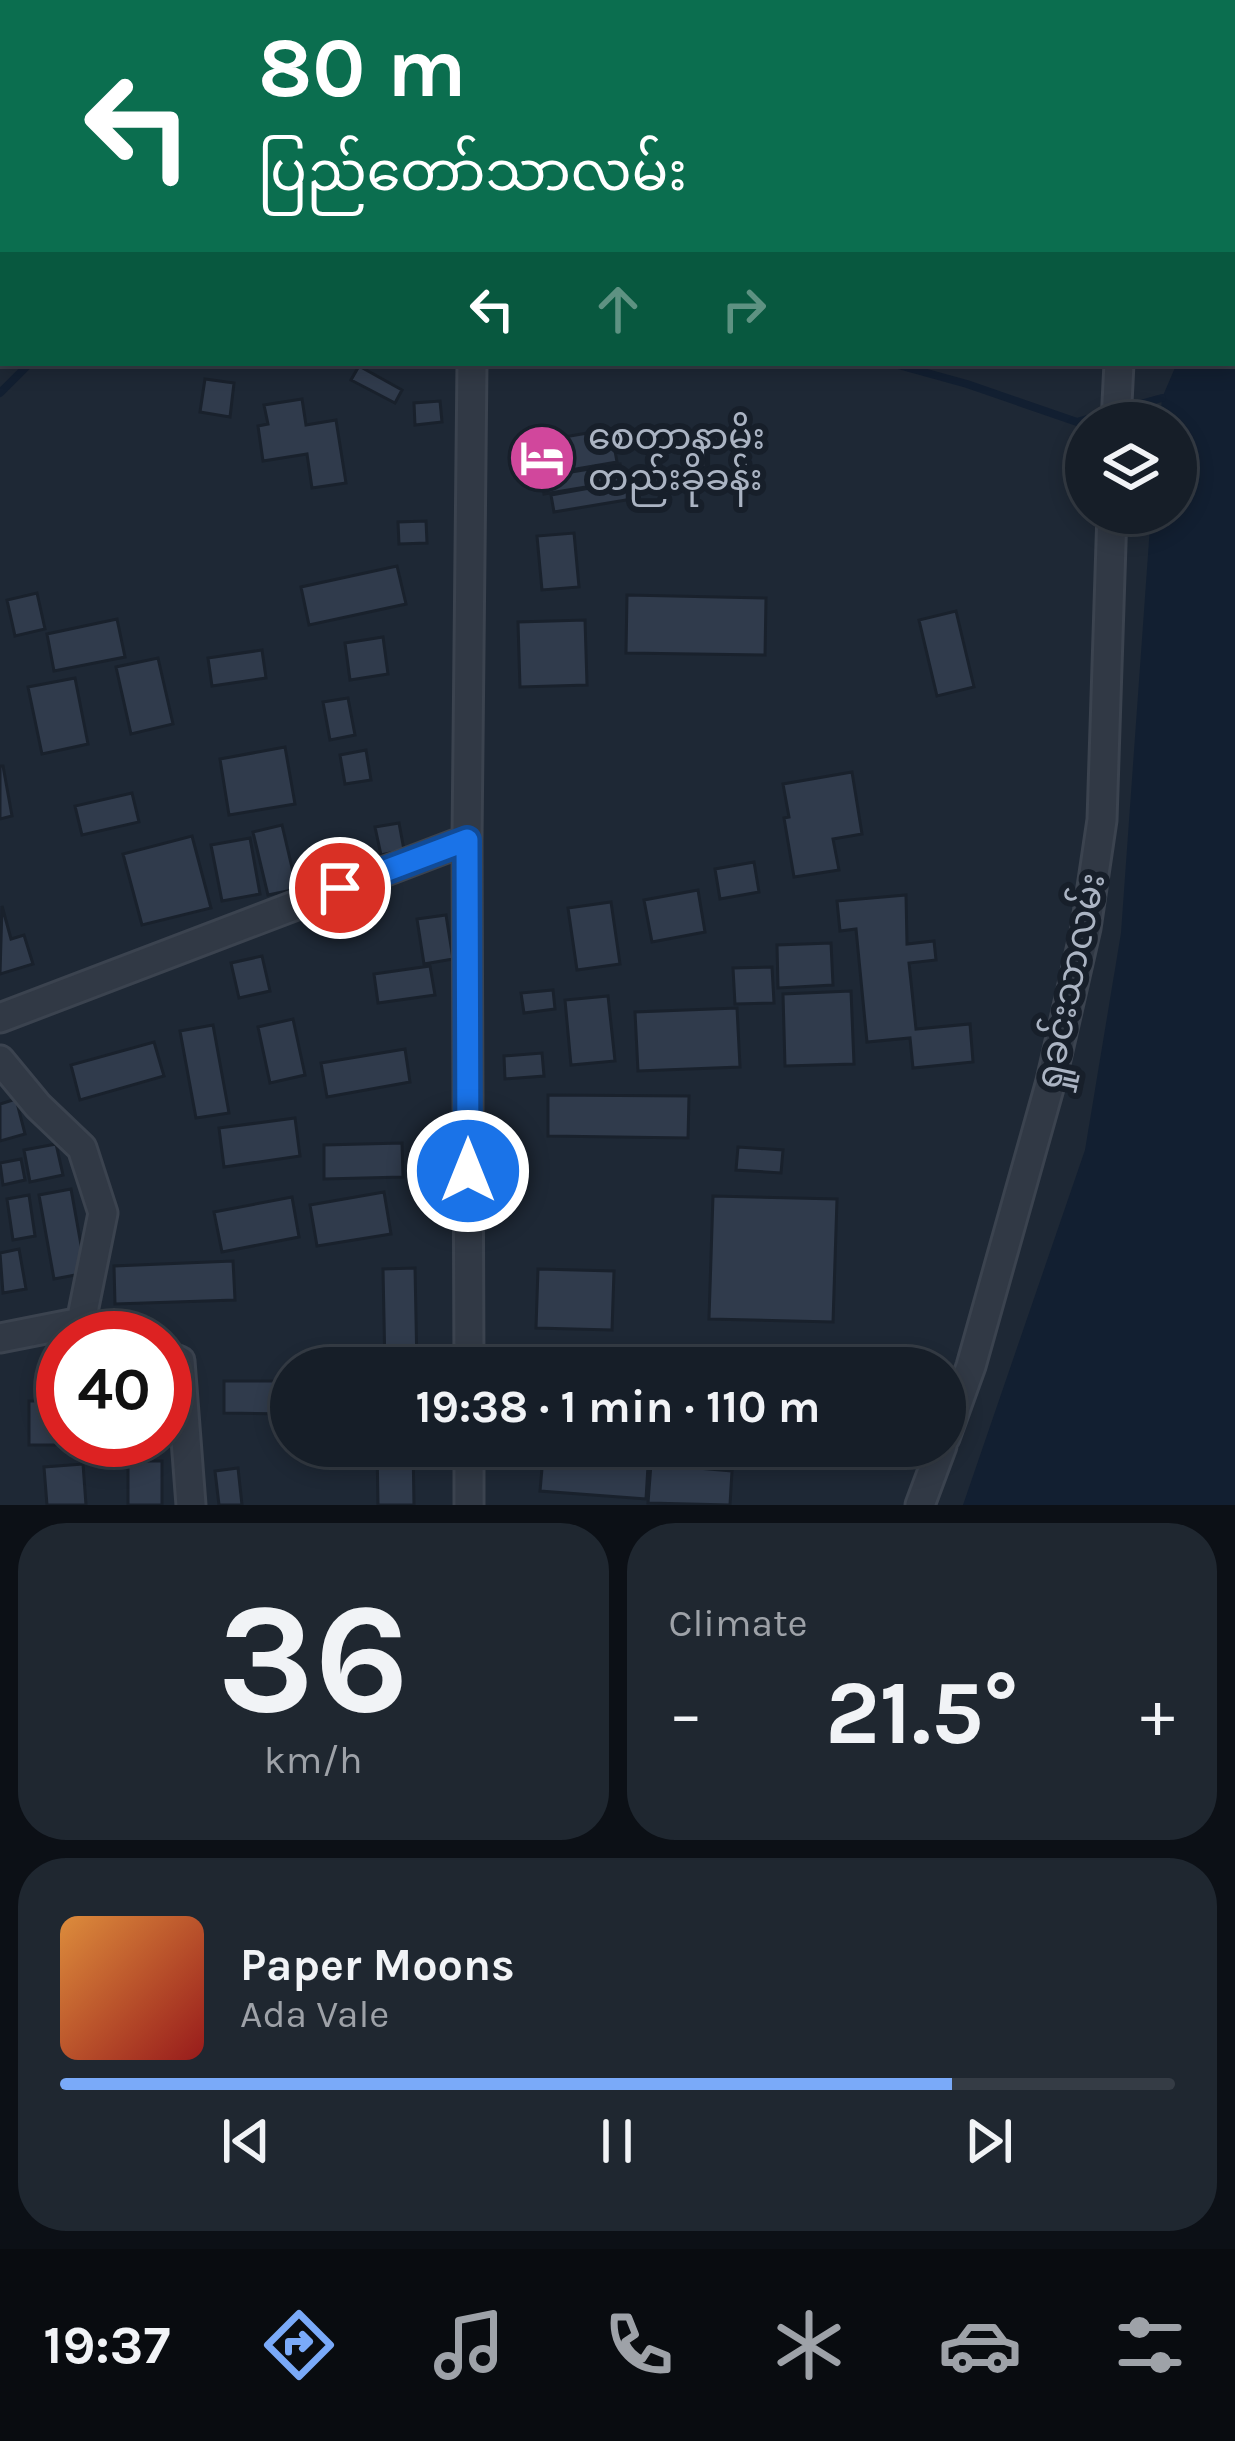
<!DOCTYPE html>
<meta charset="utf-8">
<style>
body{margin:0;font-family:Karla,"Noto Sans Myanmar",sans-serif;background:#1f2730;color:#f1f3f6;height:100vh;display:flex;flex-direction:column;font-size:45px;white-space:nowrap}
*{box-sizing:border-box;margin:0}
p{font-size:39px;color:#9ea2a8}
.icon{flex:none;width:66px;height:66px;fill:none;stroke:currentColor;stroke-width:2;stroke-linecap:round;stroke-linejoin:round}
.map{position:relative;height:1505px;overflow:hidden}
.side{display:flex;flex-direction:column;gap:18px;padding:18px;background:#0c1016;flex:1}
.side>*{flex:none}
.top-card{position:absolute;left:0px;top:0px;width:1236px;height:366px;box-shadow:0 6px 18px #0003,0 0 0 3px #353c45;background:#0b6e4f;color:#fff;overflow:hidden}
.buttons{position:absolute;left:1065px;top:402px;display:grid;gap:24px}
.buttons a{display:grid;place-items:center;width:132px;height:132px;border-radius:50%;background:#161e28;box-shadow:0 6px 18px #0003,0 0 0 3px #353c45;font-size:60px}
.speed{position:absolute;left:36px;top:1311px;display:flex;gap:24px;font-size:60px;font-weight:700;text-align:center}
.speed>*{display:grid;place-content:center;width:156px;height:156px;border-radius:50%;background:#161e28;box-shadow:0 6px 18px #0003,0 0 0 3px #353c45;line-height:1}
.speed .limit{border:18px solid #d22;background:#fff;color:#111}
.pin{position:absolute;display:grid;place-items:center;width:102px;height:102px;color:#fff;margin:-51px;border:6px solid #fff;border-radius:50%;box-shadow:0 3px 12px #0007}
.me{position:absolute;width:132px;margin:-66px;rotate:0deg;stroke-linejoin:round;filter:drop-shadow(0 0 9px #0008)}
.turn{display:flex;align-items:center;gap:42px;height:252px;padding:0 60px;font-size:54px}
.turn .icon{width:156px;height:156px;stroke-width:2.5}
.turn b{display:block;font-size:84px;line-height:102px}
.lanes{display:flex;align-items:center;height:114px;padding:0 60px;background:#0003;justify-content:center;gap:60px;direction:ltr}
.lanes .off{opacity:.35}
.big{font-size:90px;font-weight:700;line-height:1.1}
.side .widget{flex:1;display:flex;flex-direction:column;justify-content:center;gap:18px;min-width:0;padding:0 42px;border-radius:48px;background:#1f2730}
.side .dial{align-items:center;gap:0}
.dial b{font-size:156px;line-height:1}
.song{display:flex;align-items:center;gap:36px}
.cover{width:144px;height:144px;border-radius:18px;background:linear-gradient(135deg,hsl(30 70% 55%),hsl(0 70% 35%))}
.played{height:12px;border-radius:6px;background:linear-gradient(90deg,#7aaaf9 80%,#353c45 80%)}
.keys{display:flex;justify-content:space-around;direction:ltr}
.heat{display:flex;justify-content:space-between;align-items:center;font-size:66px;direction:ltr}
.side .tiles{flex:1;display:grid;gap:18px;grid-template-columns:1fr 1fr}
.widget:last-child{grid-column:span 2}
.trip{position:absolute;left:270px;top:1347px;width:696px;height:120px;border-radius:60px;background:#161e28;box-shadow:0 6px 18px #0003,0 0 0 3px #353c45;font-weight:700;line-height:120px;text-align:center}
.dock{display:flex;height:192px;justify-content:space-around;align-items:center;background:#090c10;color:#9ea2a8}
.dock .icon{width:84px;height:84px}
.dock .active{color:#7aaaf9}
.dock b{font-size:54px;color:#f1f3f6}
.map>svg:first-child{display:block}
.water{fill:#121f31}
.lines{fill:none;stroke-linecap:round;stroke-linejoin:round}
.stream{stroke:#121f31;stroke-width:8}
.building{fill:#303b4c;stroke:#19212c;stroke-width:3}
.minor-casing{stroke:#3b434f;stroke-width:33}
.minor{stroke:#313945;stroke-width:27}
.route-casing{stroke:#114b97;stroke-width:30}
.route{stroke:#1a73e8;stroke-width:21}
.labels{text-anchor:middle;dominant-baseline:central;stroke-width:12;stroke-linejoin:round;paint-order:stroke}
.poi-label{font-size:36px;fill:#abb4c3;stroke:#171f2a;text-anchor:start}
.street-label{font-size:36px;fill:#abb4c3;stroke:#171f2a}
</style>
<div class="map">
<svg width="1235" height="1505" viewBox="0 0 1235 1505">
<rect width="100%" height="100%" fill="#1e2835"/>
<!-- water -->
<path class="water" d="M1235,234V1505H963L1085,1150L1121,933L1151,513H1176V423H1160L1162,398L1177,363H1233Z"/>
<g class="lines">
<!-- stream -->
<path class="stream" d="M891,363L967,384L1077,422L1107,413
M0,393L30,363
M1122,409L1162,398"/>
</g>
<!-- building -->
<path class="building" d="M359,366L402,390L395,403L351,380Z
M205,379L234,383L230,417L200,412Z
M302,399L306,425L336,420L346,483L312,488L307,454L263,461L258,426L268,424L264,405Z
M440,401L442,422L415,425L414,403Z
M611,429L617,462L541,475L535,442Z
M620,464L622,481L544,494L541,477Z
M629,481L632,499L554,512L551,495Z
M426,521L427,543L399,544L398,522Z
M574,533L579,587L542,590L537,536Z
M397,566L406,604L309,625L301,587Z
M37,593L45,629L15,636L7,600Z
M627,595L766,598L765,655L626,653Z
M956,611L974,687L937,696L919,620Z
M117,619L125,657L54,671L47,634Z
M585,620L587,685L520,687L518,622Z
M383,637L388,674L350,680L345,643Z
M262,650L266,678L212,686L208,658Z
M158,658L173,724L131,734L116,667Z
M75,678L88,744L42,754L28,687Z
M348,698L355,735L330,740L323,702Z
M285,747L295,804L229,815L220,759Z
M366,750L371,780L345,784L340,755Z
M0,766H3L12,816L0,819Z
M852,772L862,834L833,839L839,870L794,877L784,818L789,817L783,784Z
M132,793L139,822L82,835L75,806Z
M399,823L404,850L381,855L375,827Z
M282,825L297,889L268,895L253,832Z
M192,836L211,908L142,925L123,854Z
M250,838L260,894L222,901L211,845Z
M754,862L759,892L720,899L715,869Z
M698,890L705,932L652,942L644,900Z
M906,895L907,944L934,941L936,960L909,963L916,1029L970,1024L973,1062L913,1068L910,1038L867,1042L856,929L840,931L837,901Z
M611,902L620,964L577,970L568,908Z
M2,906L11,939L24,935L33,964L0,974Z
M446,915L453,959L424,964L417,919Z
M831,943L833,985L778,988L777,945Z
M262,956L270,991L239,998L231,963Z
M430,966L435,995L378,1003L374,974Z
M772,967L774,1003L735,1004L733,968Z
M553,990L555,1009L524,1013L521,993Z
M851,991L854,1064L785,1066L783,994Z
M608,996L615,1061L571,1065L565,1000Z
M737,1008L740,1067L638,1071L635,1012Z
M293,1019L305,1075L270,1083L258,1027Z
M213,1025L229,1113L196,1118L180,1031Z
M154,1042L164,1076L80,1100L71,1065Z
M405,1049L410,1082L327,1097L321,1063Z
M542,1053L544,1076L505,1079L504,1056Z
M548,1095L689,1096L688,1138L548,1136Z
M16,1099L25,1134L0,1141V1104Z
M295,1118L300,1156L224,1167L219,1128Z
M402,1143L403,1177L324,1179V1145Z
M56,1144L63,1175L30,1182L24,1150Z
M738,1147L783,1150L781,1173L736,1170Z
M21,1159L25,1180L3,1185L0,1163Z
M71,1189L86,1273L54,1279L39,1195Z
M384,1192L391,1234L317,1246L310,1205Z
M29,1195L35,1236L13,1240L7,1199Z
M713,1196L837,1199L833,1322L709,1319Z
M292,1197L299,1237L222,1252L214,1212Z
M19,1249L26,1289L3,1293L0,1253Z
M233,1261L235,1300L115,1304L114,1266Z
M415,1268L417,1368H385L383,1269Z
M538,1269L614,1271L612,1330L536,1328Z
M63,1346V1389L53,1390L48,1347Z
M224,1381H291V1414L224,1413Z
M29,1401H63V1440H163V1445H29Z
M377,1446H413L414,1505H378Z
M543,1457L648,1466L646,1499L540,1491Z
M128,1461H162V1505H128Z
M83,1464L86,1505H47L44,1467Z
M651,1464L732,1471L730,1505L648,1503Z
M238,1468L242,1505H219L215,1471Z"/>
<g class="lines">
<defs>
<path id="minor" d="M474,3V0
M1157,3L1158,0
M1116,423L1119,363
M0,1018L467,840
M0,1060L38,1106L82,1148L103,1213L81,1322
M0,1338L81,1322L123,1338
M165,1355L180,1361L191,1505
M469,1368L467,840L472,363
M945,1438L971,1366L1051,1081L1086,928L1102,820L1112,513
M469,1446V1505
M920,1505L942,1446"/>
</defs>
<!-- minor casing -->
<use href="#minor" class="minor-casing"/>
<!-- minor -->
<use href="#minor" class="minor"/>
</g>
<g class="lines">
<defs>
<path id="route" d="M340,888L467,840L468,1171"/>
</defs>
<!-- route casing -->
<use href="#route" class="route-casing"/>
<!-- route -->
<use href="#route" class="route"/>
</g>
<!-- icons -->
<defs>
<symbol id="hotel-disc" viewBox="-11 -11 22 22"><circle r="9.5" fill="#d1479c" stroke="#171f2a"/><path d="M-6-4.5h1.5V1H6V5H4.5V3h-9V5H-6ZM-4 0a1.8 1.8 0 1 1 3.6 0ZM.5 0V-2.5h3Q6-2.5 6 0Z" fill="#fff"/></symbol>
</defs>
<g fill-rule="evenodd">
<use href="#hotel-disc" x="504" y="420" width="76" height="76"/>
</g>
<g class="labels">
<!-- poi labels -->
<g class="poi-label">
<text x="588" y="437">စေတာနာမိုး<tspan x="588" dy="41">တည်းခိုခန်း</tspan></text>
</g>
<!-- street labels -->
<g class="street-label">
<text transform="translate(1070 982) rotate(-78)">ရှုခင်းသာလမ်း</text>
</g>
</g>
</svg>
<div class="buttons">
<a><svg class="icon" aria-label="layers" viewBox="0 0 24 24"><path d="M12 4l9 5-9 5-9-5zM3 14l9 5 9-5"/></svg></a>
</div>
<div class="speed"><div class="limit">40</div></div>
<div class="pin" style="left:340px;top:888px;background:#d93025"><svg class="icon" aria-label="arrive" viewBox="0 0 24 24"><path d="M6 21V4h12l-3 4 3 4H6"/></svg></div>
<svg class="me" style="left:468px;top:1171px" viewBox="-20 -20 40 40"><circle r="17" fill="#1a73e8" stroke="#fff" stroke-width="3"/><path d="M0-11L8 9 0 5-8 9z" fill="#fff"/></svg>
<div class="trip">19:38 · 1 min · 110 m</div>
<div class="top-card">
<div class="turn"><svg class="icon" aria-label="left" viewBox="0 0 24 24"><path d="M17 20v-9H6M10 6l-5 5 5 5"/></svg><div><b>80 m</b>ပြည်တော်သာလမ်း</div></div>
<div class="lanes"><svg class="icon" aria-label="left" viewBox="0 0 24 24"><path d="M17 20v-9H6M10 6l-5 5 5 5"/></svg><svg class="icon off" aria-label="ahead" viewBox="0 0 24 24"><path d="M12 20V5M6 11l6-6 6 6"/></svg><svg class="icon off" aria-label="right" viewBox="0 0 24 24"><path d="M7 20v-9h11M14 6l5 5-5 5"/></svg></div>
</div>
</div>
<section class="side">
<div class="tiles">
<div class="widget dial"><b>36</b><p>km/h</p></div>
<div class="widget"><p>Climate</p>
<div class="heat"><a>−</a><b class="big">21.5°</b><a>+</a></div>
</div>
<div class="widget">
<div class="song"><i class="cover"></i><div><b>Paper Moons</b><p>Ada Vale</p></div></div>
<div class="played"></div>
<div class="keys"><svg class="icon" aria-label="previous" viewBox="0 0 24 24"><path d="M18 5L8 12l10 7zM5 5v14"/></svg><svg class="icon" aria-label="pause" viewBox="0 0 24 24"><path d="M8 5v14M16 5v14"/></svg><svg class="icon" aria-label="next" viewBox="0 0 24 24"><path d="M6 5l10 7-10 7zM19 5v14"/></svg></div>
</div>
</div>
</section>
<nav class="dock">
<b>19:37</b>
<svg class="icon active" aria-label="directions" viewBox="0 0 24 24"><path d="M12 3l9 9-9 9-9-9zM9 14v-3h6M13 9l2 2-2 2"/></svg>
<svg class="icon" aria-label="music" viewBox="0 0 24 24"><path d="M9 18V5l10-2v13"/><circle cx="6" cy="18" r="3"/><circle cx="16" cy="16" r="3"/></svg>
<svg class="icon" aria-label="phone" viewBox="0 0 24 24"><path d="M5 4h4l2 5-3 2q2 4 5 5l2-3 5 2v4C11 20 4 13 5 4z"/></svg>
<svg class="icon" aria-label="climate" viewBox="0 0 24 24"><path d="M12 3v18M4 7l16 10M4 17L20 7"/></svg>
<svg class="icon" aria-label="car" viewBox="0 0 24 24"><path d="M5 17H2v-5l4-1 3-4h7l3 4 3 1v5h-3M9 17h6M6 11h13"/><circle cx="7" cy="17" r="2"/><circle cx="17" cy="17" r="2"/></svg>
<svg class="icon" aria-label="filters" viewBox="0 0 24 24"><path d="M4 7h16M4 17h16"/><circle cx="9" cy="7" r="2"/><circle cx="15" cy="17" r="2"/></svg>
</nav>
